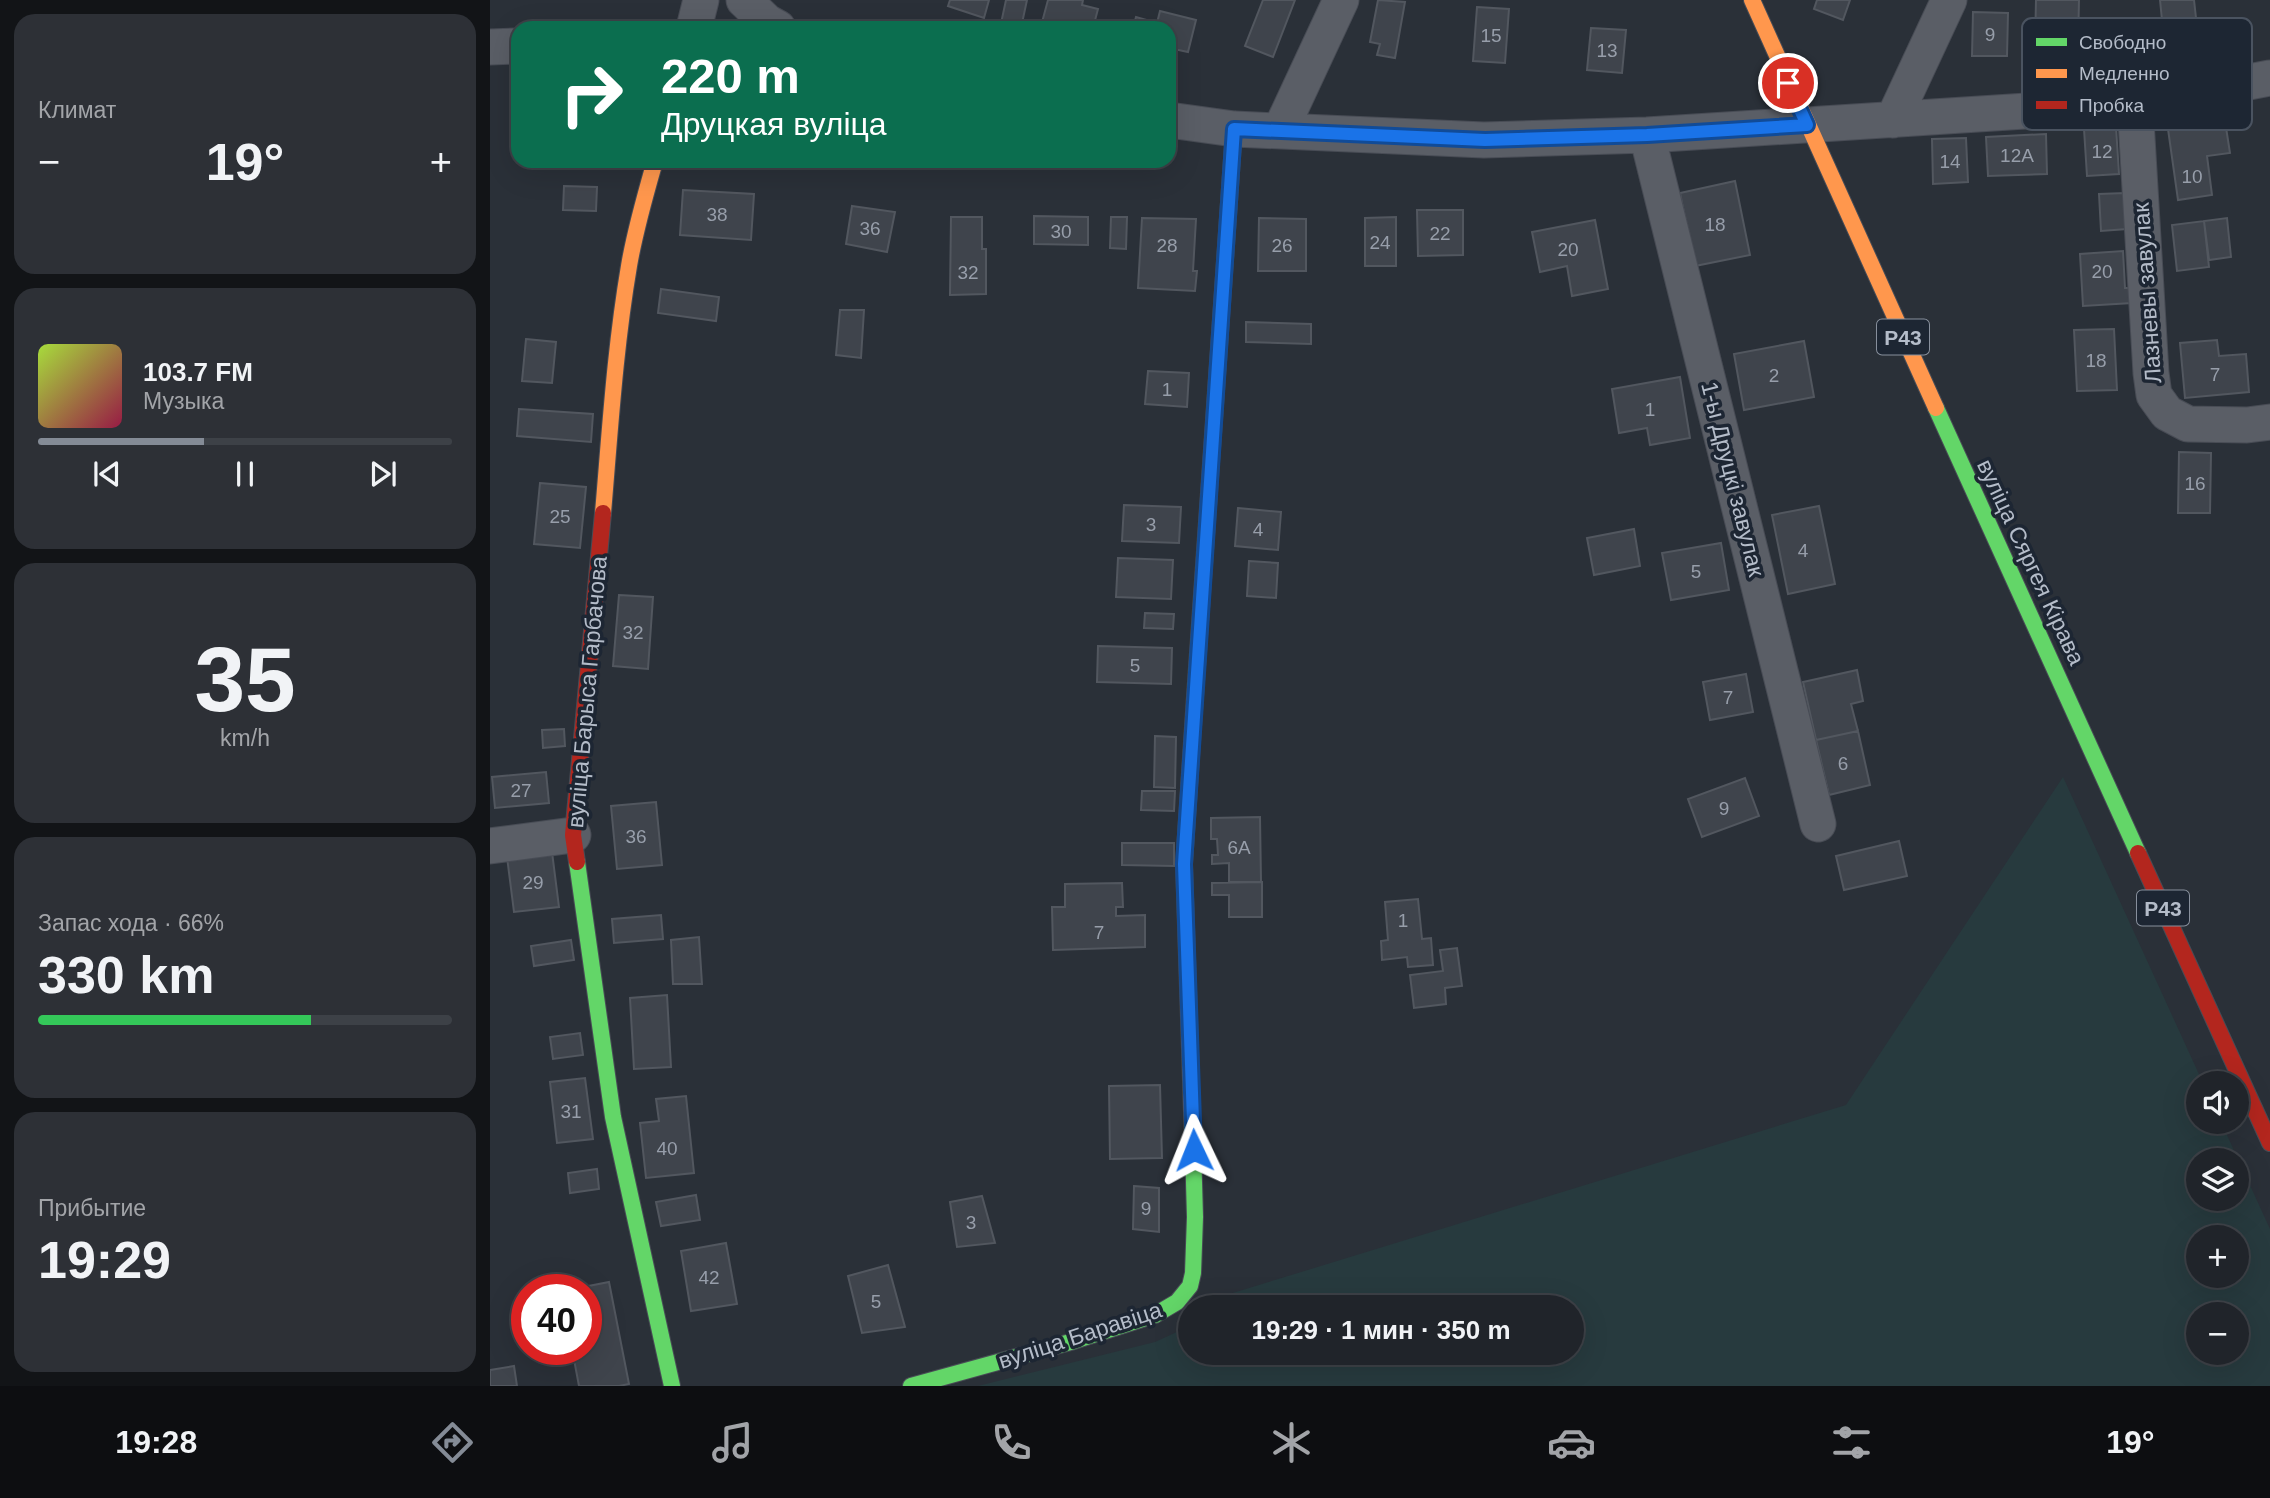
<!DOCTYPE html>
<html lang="ru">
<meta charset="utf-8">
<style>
body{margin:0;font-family:Arial,sans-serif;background:#2d3036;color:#f1f3f6;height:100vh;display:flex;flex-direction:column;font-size:26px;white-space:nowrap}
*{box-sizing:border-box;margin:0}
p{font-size:23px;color:#a2a4a8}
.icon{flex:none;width:38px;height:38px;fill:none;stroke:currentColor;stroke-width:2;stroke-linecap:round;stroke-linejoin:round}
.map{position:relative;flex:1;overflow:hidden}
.panel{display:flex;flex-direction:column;gap:14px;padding:14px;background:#121417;width:490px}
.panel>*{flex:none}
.hud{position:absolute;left:21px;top:21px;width:665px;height:147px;border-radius:21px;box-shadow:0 7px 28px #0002,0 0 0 2px #3d4147;background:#0b6e4f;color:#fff;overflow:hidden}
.buttons{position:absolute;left:1696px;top:1071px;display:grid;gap:14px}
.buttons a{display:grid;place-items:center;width:63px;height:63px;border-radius:50%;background:#20242a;box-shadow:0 7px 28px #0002,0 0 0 2px #3d4147;font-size:35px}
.speed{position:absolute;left:21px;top:1274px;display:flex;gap:14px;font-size:35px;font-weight:700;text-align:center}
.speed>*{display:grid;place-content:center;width:91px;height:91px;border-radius:50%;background:#20242a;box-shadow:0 7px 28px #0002,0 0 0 2px #3d4147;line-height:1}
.speed .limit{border:10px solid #d22;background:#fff;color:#111}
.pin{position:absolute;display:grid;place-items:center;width:60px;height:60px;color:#fff;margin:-30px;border:4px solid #fff;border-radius:50%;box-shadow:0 2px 7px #0007}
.me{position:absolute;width:77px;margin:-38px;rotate:358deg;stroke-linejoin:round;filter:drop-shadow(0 0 5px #0008)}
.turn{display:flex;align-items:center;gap:24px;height:147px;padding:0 35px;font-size:32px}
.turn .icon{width:91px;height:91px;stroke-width:2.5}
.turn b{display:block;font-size:49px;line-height:60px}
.big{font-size:52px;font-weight:600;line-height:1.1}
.panel .widget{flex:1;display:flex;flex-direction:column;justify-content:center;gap:10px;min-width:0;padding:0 24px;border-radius:21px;background:#2d3036}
.panel .dial{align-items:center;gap:0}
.dial b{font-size:91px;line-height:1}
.song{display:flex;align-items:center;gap:21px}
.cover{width:84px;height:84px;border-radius:10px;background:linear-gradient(135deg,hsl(80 70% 55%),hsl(340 70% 35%))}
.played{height:7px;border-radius:4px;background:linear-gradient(90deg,#848b96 40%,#3d4147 40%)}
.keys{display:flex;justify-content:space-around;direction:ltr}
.heat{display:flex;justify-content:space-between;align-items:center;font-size:38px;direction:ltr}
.charge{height:10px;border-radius:5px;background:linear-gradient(90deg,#34c759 66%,#3d4147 0)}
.trip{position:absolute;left:688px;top:1295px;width:406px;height:70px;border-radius:35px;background:#20242a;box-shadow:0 7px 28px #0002,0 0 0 2px #3d4147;font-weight:600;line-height:70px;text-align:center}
.dock{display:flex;height:112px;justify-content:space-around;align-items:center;background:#0d0e11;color:#a2a4a8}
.dock .icon{width:49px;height:49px}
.dock .on{color:#848b96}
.dock b{font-size:32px;color:#f1f3f6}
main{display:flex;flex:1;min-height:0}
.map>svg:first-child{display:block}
.green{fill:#273a3e;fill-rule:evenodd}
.building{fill:#3f444c;stroke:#52575f;stroke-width:2}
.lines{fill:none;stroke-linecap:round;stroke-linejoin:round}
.street-casing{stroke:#484c55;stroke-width:37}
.fast-casing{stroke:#484c55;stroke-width:18}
.slow-casing{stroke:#484c55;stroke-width:18}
.jam-casing{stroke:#484c55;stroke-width:18}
.street{stroke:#5a5e66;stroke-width:35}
.fast{stroke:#63d668;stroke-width:16}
.slow{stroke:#ff974d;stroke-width:16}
.jam{stroke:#b3261e;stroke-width:16}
.route-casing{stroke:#114b97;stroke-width:18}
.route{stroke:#1a73e8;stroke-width:12}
.labels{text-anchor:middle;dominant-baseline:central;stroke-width:7;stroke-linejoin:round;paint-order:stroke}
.number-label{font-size:19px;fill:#979eaa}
.shield{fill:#1d2633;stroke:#878f9c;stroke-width:2}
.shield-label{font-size:21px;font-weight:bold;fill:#b4bcc9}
.street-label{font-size:23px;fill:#b4bcc9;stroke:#1d2633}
.key{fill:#1d2633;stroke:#4a5360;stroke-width:2}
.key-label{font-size:19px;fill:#b4bcc9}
</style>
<main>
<section class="panel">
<div class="widget"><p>Климат</p>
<div class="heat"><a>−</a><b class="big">19°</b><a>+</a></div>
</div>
<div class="widget">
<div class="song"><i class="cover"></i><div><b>103.7 FM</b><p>Музыка</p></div></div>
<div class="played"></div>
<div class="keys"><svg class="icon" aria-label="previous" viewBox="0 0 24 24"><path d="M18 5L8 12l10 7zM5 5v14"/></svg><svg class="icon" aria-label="pause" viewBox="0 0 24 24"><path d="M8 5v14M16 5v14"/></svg><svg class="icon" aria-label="next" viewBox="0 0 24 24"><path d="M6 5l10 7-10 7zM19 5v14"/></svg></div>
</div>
<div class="widget dial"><b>35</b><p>km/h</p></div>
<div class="widget"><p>Запас хода · 66%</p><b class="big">330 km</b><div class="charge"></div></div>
<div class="widget"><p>Прибытие</p><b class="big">19:29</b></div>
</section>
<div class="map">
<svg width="1780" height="1386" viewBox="0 0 1780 1386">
<rect width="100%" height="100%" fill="#2a3038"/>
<!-- green -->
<path class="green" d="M1573,777L1713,1083H1708V1122H1731L1780,1229V1386H488L665,1342L700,1326V1353H1082V1307H723L733,1296L1356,1105ZM1708,1160H1746V1199H1708ZM1708,1237H1746V1276H1708ZM1708,1314H1746V1353H1708Z"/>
<!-- building -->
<path class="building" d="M460,0H499L494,18L458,6Z
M516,0H537L531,28H510Z
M558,0H593L592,5L608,9L603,28H559L551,26Z
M773,0H805L783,57L755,46Z
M888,0L915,2L905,58L887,55L890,44L880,42Z
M1327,0H1360L1353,20L1324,9Z
M1546,0H1589L1588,45H1545Z
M1670,0H1704L1708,36L1674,40Z
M987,7L1019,9L1015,63L983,61Z
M670,11L706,20L698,52L679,48V28H643L646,17L667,23Z
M1483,12L1518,13L1517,56H1482Z
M1101,28L1136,30L1132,73L1097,70Z
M1735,121L1740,153L1717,156L1722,195L1688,200L1678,129Z
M1626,127L1629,174L1597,176L1594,129Z
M1556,134L1557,174L1498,176L1496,137Z
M1476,138L1478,182L1443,184L1442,139Z
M1245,181L1260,255L1205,266L1190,193Z
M74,186L107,187L106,211L73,210Z
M193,190L264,194L261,240L190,235Z
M1635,193L1637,229L1611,231L1609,194Z
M362,206L405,212L397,252L356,244Z
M927,210H973V255L928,256Z
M544,216L598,217V245L544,244Z
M461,217H492V249H496V294L460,295Z
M621,217H637L636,249L620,248Z
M906,217V266H875V218Z
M652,218L706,219L703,271H707L705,291L648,288Z
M769,218L816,219V271H768Z
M1737,218L1741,257L1719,260L1714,221Z
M1105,220L1118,289L1082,296L1077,266L1050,272L1042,232Z
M1714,221L1719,267L1687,271L1682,225Z
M1633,251L1635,288H1641L1642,303L1593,306L1590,254Z
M171,289L229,297L226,321L168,313Z
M350,310H374L371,358L346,355Z
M756,322L821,324V344L756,342Z
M1624,329L1627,390L1587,391L1584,330Z
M36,339L66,342L62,383L32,381Z
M1727,340L1729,356L1756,354L1759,392L1695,398L1690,343Z
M1314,341L1324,397L1254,410L1244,354Z
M658,371L699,373L697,407L655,404Z
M1190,377L1200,438L1160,445L1157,428L1129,433L1122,389Z
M29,409L103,414L101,442L27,436Z
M1689,452L1721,453L1720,513H1688Z
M50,483L96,487L90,548L44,544Z
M634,505L691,507L689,543L632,541Z
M1329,506L1345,584L1298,594L1282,515Z
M748,508L791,512L788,550L745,546Z
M1144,529L1150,566L1104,575L1097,538Z
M1231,543L1239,590L1181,600L1172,553Z
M628,558L683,560L681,599L626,597Z
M759,561L788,563L786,598L757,596Z
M129,595L163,597L158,669L123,666Z
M655,613L684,614L683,629L654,628Z
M608,646L682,648L681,684L607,682Z
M1367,670L1373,701L1361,704L1368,731L1326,740L1313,682Z
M1256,674L1263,712L1220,720L1213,682Z
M74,729L75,746L53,748L52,730Z
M1368,731L1380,785L1339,795L1326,740Z
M665,736L686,737L685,788L664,787Z
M56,772L59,803L5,808L2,777Z
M1255,778L1269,816L1212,837L1198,799Z
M652,791H685L684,811L651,810Z
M166,802L172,865L127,869L121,806Z
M770,817L771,882H739V863L722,864V855H728L727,839H721V818Z
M1409,841L1417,876L1354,890L1346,856Z
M632,843H684V866L632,865Z
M62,852L69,907L24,912L17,857Z
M772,882V917H739V895H722V883Z
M632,883L633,907H626V916L655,915V947L563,950L562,907H575V884Z
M928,899L932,939L941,938L943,965L918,967L917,957L892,960L891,941L898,940L895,902Z
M171,915L173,939L124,943L122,919Z
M209,937L212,984H183L181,940Z
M81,940L84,960L44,966L41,946Z
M967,948L972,986L955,988L956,1004L924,1008L920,975L953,971L950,950Z
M177,995L181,1067L144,1069L140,998Z
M90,1033L93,1055L63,1059L60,1037Z
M95,1078L103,1139L67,1143L60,1082Z
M670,1085L672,1158L620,1159L619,1086Z
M196,1096L204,1173L156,1178L150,1123L169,1121L166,1099Z
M107,1169L109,1189L80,1193L78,1173Z
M644,1186L669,1188V1232L643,1229Z
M206,1195L210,1220L171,1226L166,1202Z
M492,1196L505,1243L467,1247L460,1202Z
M236,1243L247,1304L201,1311L191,1251Z
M398,1265L415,1327L372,1333L358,1276Z
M119,1282L139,1384L129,1386H89L82,1349H96V1290H78Z
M24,1366L27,1386H0V1370Z"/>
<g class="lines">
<defs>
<path id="street" d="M254,0L277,22L288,28
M204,28L211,0
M0,47L28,46
M1645,104L1661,373L1664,395L1677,413L1698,424L1757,425L1780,422
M679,120L744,129L994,140L1157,135L1645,104L1780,78
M1403,120L1459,0
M790,131L851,0
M1157,135L1328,824
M0,846L83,835"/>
<path id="fast" d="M1446,408L1648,853
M705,696L744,129
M87,862L123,1117L182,1386
M421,1386L584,1341L665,1315L687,1302L700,1286L703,1273L705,1217L702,1113"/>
<path id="slow" d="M1262,0L1446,408
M113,513C120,431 125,348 139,266C145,230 155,196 165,161
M702,1113L694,864L705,696"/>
<path id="jam" d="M1648,853L1780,1143
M87,862L83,835L113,513"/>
</defs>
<!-- street casing -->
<use href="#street" class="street-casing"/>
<!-- fast casing -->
<use href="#fast" class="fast-casing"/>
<!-- slow casing -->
<use href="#slow" class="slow-casing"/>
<!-- jam casing -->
<use href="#jam" class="jam-casing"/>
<!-- street -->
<use href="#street" class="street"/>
<!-- fast -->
<use href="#fast" class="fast"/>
<!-- slow -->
<use href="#slow" class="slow"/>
<!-- jam -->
<use href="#jam" class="jam"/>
</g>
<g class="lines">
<defs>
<path id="route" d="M704,1150L694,864L744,129L995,140L1157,135L1317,125L1298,83"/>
</defs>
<!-- route casing -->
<use href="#route" class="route-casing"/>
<!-- route -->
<use href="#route" class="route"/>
</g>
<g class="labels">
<!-- number labels -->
<g class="number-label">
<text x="1500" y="34">9</text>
<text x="1001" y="35">15</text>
<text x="1117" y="50">13</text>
<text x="1612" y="151">12</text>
<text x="1527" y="155">12А</text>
<text x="1460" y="161">14</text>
<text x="1702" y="176">10</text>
<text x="227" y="214">38</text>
<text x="1225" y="224">18</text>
<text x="380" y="228">36</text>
<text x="571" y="231">30</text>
<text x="950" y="233">22</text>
<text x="890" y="242">24</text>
<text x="677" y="245">28</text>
<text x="792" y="245">26</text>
<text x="1078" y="249">20</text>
<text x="1612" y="271">20</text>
<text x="478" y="272">32</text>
<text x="1606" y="360">18</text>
<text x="1725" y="374">7</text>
<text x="1284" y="375">2</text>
<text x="677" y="389">1</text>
<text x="1160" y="409">1</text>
<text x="1705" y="483">16</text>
<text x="70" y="516">25</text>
<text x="661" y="524">3</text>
<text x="768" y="529">4</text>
<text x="1313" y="550">4</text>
<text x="1206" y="571">5</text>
<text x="143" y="632">32</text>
<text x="645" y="665">5</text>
<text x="1238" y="697">7</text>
<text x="1353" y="763">6</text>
<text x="31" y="790">27</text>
<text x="1234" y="808">9</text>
<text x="146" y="836">36</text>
<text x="749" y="847">6А</text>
<text x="43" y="882">29</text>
<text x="913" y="920">1</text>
<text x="609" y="932">7</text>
<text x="81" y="1111">31</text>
<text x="177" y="1148">40</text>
<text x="656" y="1208">9</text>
<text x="481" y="1222">3</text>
<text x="219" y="1277">42</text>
<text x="386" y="1301">5</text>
</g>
<!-- shield labels -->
<g class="shield">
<rect x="1387" y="319.5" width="52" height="35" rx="5"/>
<rect x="1647" y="890.5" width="52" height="35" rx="5"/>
</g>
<g class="shield-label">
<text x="1413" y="337">Р43</text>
<text x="1673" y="908">Р43</text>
</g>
<!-- street labels -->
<g class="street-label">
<text transform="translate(1657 293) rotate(-94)">Лазневы завулак</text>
<text transform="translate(1243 479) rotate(76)">1-ы Друцкі завулак</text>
<text transform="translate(1541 562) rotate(65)">вуліца Сяргея Кірава</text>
<text transform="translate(97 692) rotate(-85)">вуліца Барыса Гарбачова</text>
<text transform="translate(590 1335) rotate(-18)">вуліца Баравіца</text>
</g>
</g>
<!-- legend -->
<rect x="1532" y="18" width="230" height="112" rx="10" class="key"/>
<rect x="1546" y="38" width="31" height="8" fill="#63d668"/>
<rect x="1546" y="69" width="31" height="9" fill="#ff974d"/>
<rect x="1546" y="101" width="31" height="8" fill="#b3261e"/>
<g class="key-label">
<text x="1589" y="49">Свободно</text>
<text x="1589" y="80">Медленно</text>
<text x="1589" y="112">Пробка</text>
</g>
</svg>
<div class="buttons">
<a><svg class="icon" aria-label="sound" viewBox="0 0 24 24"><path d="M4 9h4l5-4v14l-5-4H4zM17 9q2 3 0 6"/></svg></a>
<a><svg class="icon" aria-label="layers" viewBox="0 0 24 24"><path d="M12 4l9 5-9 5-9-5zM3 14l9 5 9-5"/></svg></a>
<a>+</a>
<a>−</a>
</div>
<div class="speed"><div class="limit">40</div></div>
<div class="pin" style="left:1298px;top:83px;background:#d93025"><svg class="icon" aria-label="arrive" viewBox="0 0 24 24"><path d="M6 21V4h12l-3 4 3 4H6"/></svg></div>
<svg class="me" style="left:704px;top:1150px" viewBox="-20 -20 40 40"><path d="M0-17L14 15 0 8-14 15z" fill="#1a73e8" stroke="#fff" stroke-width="4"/></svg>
<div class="trip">19:29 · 1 мин · 350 m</div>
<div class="hud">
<div class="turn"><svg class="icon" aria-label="right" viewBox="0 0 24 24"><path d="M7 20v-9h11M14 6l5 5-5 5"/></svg><div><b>220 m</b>Друцкая вуліца</div></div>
</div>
</div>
</main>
<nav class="dock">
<b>19:28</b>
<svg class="icon on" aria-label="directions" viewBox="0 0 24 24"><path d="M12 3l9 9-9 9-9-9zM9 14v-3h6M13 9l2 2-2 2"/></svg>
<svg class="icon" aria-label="music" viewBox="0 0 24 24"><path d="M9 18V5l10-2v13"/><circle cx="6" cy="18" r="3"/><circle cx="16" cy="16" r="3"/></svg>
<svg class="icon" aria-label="phone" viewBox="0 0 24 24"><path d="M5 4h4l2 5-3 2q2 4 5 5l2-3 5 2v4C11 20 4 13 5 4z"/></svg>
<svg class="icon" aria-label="climate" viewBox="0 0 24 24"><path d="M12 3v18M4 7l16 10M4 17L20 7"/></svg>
<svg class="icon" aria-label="car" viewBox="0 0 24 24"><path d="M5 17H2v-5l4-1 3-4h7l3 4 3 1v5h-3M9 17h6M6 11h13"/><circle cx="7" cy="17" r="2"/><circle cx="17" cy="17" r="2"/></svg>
<svg class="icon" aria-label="filters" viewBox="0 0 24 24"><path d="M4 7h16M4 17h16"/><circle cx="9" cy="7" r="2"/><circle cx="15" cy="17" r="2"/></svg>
<b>19°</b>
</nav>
